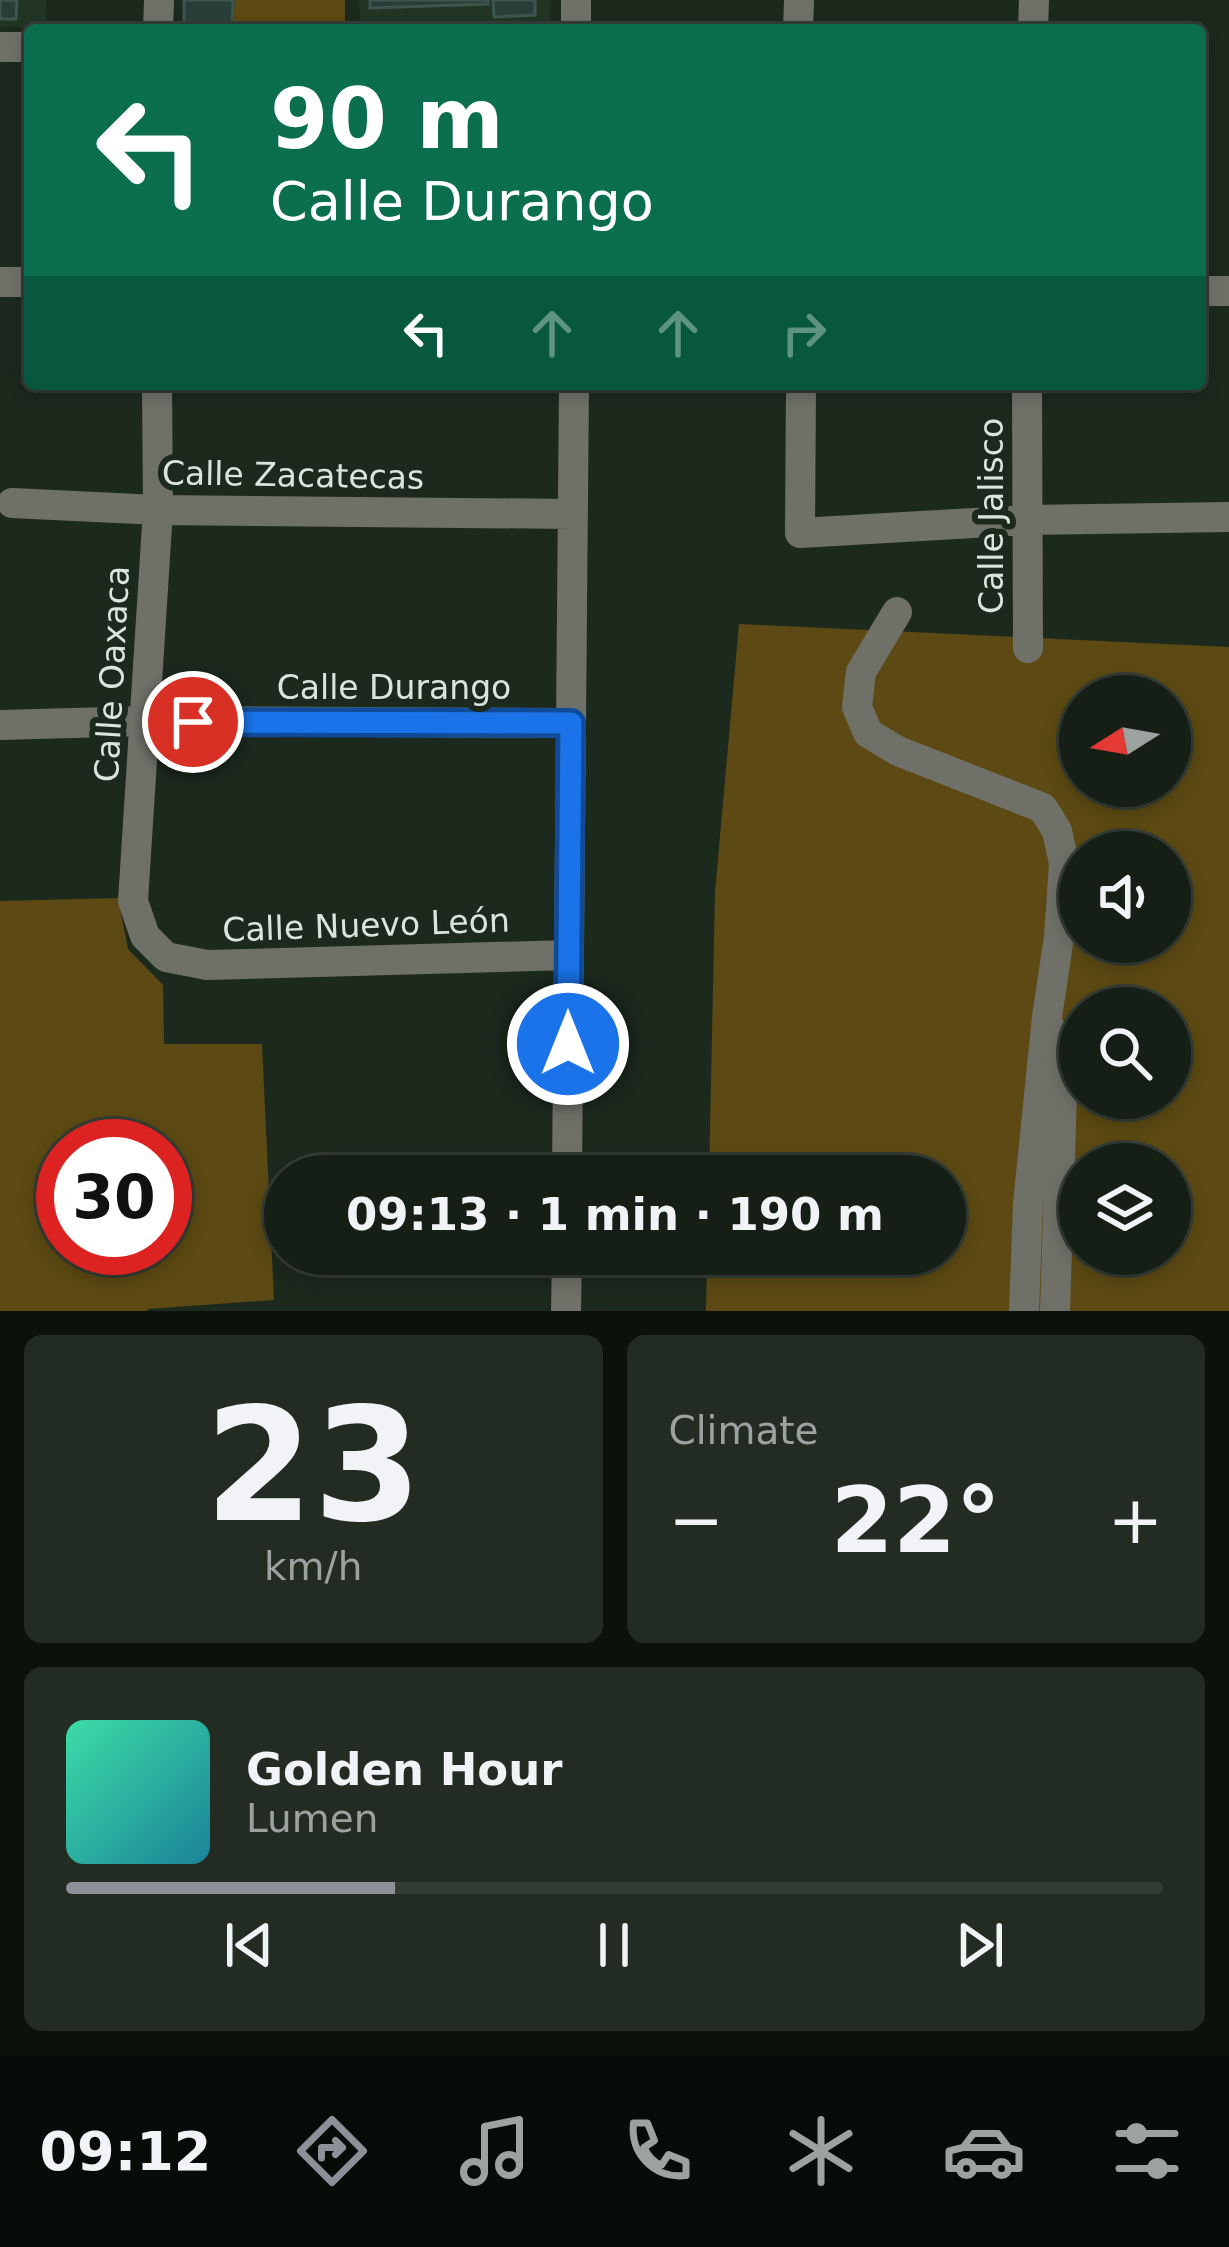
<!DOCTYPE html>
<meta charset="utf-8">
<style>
body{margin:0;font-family:"DejaVu Sans",sans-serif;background:#222c23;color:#f1f3f6;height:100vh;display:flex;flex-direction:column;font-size:45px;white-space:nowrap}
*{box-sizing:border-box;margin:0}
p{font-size:39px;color:#9da2a1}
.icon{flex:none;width:66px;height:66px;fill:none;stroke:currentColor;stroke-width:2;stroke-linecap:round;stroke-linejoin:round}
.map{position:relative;height:1311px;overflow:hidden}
.panel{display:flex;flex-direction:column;gap:24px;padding:24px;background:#0c110c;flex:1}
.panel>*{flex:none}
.banner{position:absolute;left:24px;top:24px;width:1182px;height:366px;border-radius:12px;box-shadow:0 6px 18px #0003,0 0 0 3px #343d35;background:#0b6e4f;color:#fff;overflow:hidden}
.needle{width:78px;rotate:259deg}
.buttons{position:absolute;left:1059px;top:675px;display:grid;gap:24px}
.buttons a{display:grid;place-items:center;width:132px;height:132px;border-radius:50%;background:#151f16;box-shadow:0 6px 18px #0003,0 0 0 3px #343d35;font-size:60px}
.speed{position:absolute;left:36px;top:1119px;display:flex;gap:24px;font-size:60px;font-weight:700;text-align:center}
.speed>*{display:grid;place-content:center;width:156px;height:156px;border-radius:50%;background:#151f16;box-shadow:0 6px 18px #0003,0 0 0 3px #343d35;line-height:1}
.speed .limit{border:18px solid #d22;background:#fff;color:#111}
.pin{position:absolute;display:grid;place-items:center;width:102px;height:102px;color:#fff;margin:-51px;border:6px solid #fff;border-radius:50%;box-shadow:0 3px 12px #0007}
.me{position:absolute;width:132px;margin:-66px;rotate:0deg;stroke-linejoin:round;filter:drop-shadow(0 0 9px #0008)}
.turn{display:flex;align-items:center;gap:42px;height:252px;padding:0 48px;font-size:54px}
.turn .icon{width:156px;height:156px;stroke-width:2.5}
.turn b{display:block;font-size:84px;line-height:102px}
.lanes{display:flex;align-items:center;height:114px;padding:0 48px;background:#0003;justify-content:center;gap:60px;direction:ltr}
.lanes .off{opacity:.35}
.big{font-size:90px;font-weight:700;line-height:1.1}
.panel .card{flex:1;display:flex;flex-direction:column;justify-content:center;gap:18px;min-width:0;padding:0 42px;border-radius:18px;background:#222c23}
.panel .dial{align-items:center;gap:0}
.dial b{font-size:156px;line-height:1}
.song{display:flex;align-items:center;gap:36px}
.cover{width:144px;height:144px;border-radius:18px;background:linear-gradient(135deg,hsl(160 70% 55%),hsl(190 70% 35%))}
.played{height:12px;border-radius:6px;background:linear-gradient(90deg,#8c9099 30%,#343d35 30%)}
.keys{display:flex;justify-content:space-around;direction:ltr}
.heat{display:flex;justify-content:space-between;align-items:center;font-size:66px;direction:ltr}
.panel .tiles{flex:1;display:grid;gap:24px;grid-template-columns:1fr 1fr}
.card:last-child{grid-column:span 2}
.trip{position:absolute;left:264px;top:1155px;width:702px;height:120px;border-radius:60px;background:#151f16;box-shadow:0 6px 18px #0003,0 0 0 3px #343d35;font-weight:700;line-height:120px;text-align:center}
.menu{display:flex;height:192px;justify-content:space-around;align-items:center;background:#080c09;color:#9da2a1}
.menu .icon{width:84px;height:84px}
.menu .current{color:#8c9099}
.menu b{font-size:54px;color:#f1f3f6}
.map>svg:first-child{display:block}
.built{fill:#223423}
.green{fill:#5c4913;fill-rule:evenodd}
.building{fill:#283e38;stroke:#3f554f;stroke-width:3}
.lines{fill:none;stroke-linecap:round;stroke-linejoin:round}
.minor{stroke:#6f7168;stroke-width:30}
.route-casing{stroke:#114b97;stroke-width:30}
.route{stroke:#1a73e8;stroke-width:21}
.labels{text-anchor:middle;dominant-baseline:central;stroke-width:12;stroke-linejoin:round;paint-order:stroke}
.street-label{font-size:33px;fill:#dce5dc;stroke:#1c291d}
</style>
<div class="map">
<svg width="1229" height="1311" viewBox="0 0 1229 1311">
<rect width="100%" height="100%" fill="#1c291d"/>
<!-- built -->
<path class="built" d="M0,0H46V28L0,27Z
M359,0H551L550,30H360Z"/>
<!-- green -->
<path class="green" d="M235,0H345V28H232Z
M739,624L1229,647V1311H706L707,1254H945V1176H709L715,892ZM1080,696H1170V786H1080ZM1080,852H1170V942H1080ZM1080,1008H1170V1098H1080ZM1080,1164H1170V1254H1080Z
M118,898L128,949L163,985L164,1044H262L274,1300L148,1309L147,1311H0V901ZM63,1146H165V1248H63Z"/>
<!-- building -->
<path class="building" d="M0,0H17L16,19H0Z
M184,0H233L232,28L184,25Z
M370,0H488V4L370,8Z
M493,0H535V15L494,17Z"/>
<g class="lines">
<!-- minor -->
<path class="minor" d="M158,30L159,0
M576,30V0
M798,30L799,0
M1033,30L1034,0
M0,47H30
M0,282H30
M1200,291H1229
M157,384L158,510L133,901L145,936L166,957L207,965L569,955
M801,384L800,533L1025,520L1229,517
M1027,384L1028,648
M12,503L158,510L573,514
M897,612L861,672L857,707L868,733L898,751L1043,808L1057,831L1064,863L1059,937L1047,1017L1028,1204L1024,1311
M0,725L146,721L571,723
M567,1176L574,384
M566,1311L567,1254
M1055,1311L1063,1064L1060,1043L1055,1033"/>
</g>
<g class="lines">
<defs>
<path id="route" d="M193,722L571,723L568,1044"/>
</defs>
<!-- route casing -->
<use href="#route" class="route-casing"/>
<!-- route -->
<use href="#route" class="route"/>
</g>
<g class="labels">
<!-- street labels -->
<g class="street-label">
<text transform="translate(293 475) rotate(1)">Calle Zacatecas</text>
<text transform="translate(991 516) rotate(-90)">Calle Jalisco</text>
<text transform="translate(112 674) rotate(-87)">Calle Oaxaca</text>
<text x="394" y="687">Calle Durango</text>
<text transform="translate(366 925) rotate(-2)">Calle Nuevo León</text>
</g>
</g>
</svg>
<div class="buttons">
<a><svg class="needle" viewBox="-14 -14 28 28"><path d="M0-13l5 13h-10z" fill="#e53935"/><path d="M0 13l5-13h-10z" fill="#9da2a1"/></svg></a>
<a><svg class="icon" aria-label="sound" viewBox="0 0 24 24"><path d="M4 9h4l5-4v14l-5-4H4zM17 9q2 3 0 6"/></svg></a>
<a><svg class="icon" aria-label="search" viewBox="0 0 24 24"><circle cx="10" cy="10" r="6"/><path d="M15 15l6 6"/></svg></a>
<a><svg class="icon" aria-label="layers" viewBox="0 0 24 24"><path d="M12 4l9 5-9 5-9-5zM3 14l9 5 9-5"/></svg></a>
</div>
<div class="speed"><div class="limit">30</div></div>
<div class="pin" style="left:193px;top:722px;background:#d93025"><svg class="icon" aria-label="arrive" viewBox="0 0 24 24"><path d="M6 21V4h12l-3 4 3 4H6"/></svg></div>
<svg class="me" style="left:568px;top:1044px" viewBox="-20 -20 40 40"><circle r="17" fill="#1a73e8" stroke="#fff" stroke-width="3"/><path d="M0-11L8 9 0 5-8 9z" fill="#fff"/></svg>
<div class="trip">09:13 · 1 min · 190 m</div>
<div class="banner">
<div class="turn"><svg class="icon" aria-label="left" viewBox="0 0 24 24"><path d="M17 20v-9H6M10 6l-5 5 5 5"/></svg><div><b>90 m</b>Calle Durango</div></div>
<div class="lanes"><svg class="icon" aria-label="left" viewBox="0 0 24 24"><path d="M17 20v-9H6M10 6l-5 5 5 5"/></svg><svg class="icon off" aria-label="ahead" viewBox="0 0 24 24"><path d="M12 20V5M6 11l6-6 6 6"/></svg><svg class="icon off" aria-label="ahead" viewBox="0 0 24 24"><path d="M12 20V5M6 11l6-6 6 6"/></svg><svg class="icon off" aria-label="right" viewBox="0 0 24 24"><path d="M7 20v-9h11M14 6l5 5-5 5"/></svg></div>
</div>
</div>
<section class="panel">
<div class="tiles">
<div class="card dial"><b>23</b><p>km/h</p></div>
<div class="card"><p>Climate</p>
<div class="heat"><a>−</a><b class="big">22°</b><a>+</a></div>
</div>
<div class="card">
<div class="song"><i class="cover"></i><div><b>Golden Hour</b><p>Lumen</p></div></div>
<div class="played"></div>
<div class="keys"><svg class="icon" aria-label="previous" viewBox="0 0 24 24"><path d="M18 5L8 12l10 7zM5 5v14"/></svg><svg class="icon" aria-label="pause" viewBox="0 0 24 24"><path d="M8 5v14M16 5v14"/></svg><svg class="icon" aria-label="next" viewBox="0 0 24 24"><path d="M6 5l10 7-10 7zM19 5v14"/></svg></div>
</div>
</div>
</section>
<nav class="menu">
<b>09:12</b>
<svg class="icon current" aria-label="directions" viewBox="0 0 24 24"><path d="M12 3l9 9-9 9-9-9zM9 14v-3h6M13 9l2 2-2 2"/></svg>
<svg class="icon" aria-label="music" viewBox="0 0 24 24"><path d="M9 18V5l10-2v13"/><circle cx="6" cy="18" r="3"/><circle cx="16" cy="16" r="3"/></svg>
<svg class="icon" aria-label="phone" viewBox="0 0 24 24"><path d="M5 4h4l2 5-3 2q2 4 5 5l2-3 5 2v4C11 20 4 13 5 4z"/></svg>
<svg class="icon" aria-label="climate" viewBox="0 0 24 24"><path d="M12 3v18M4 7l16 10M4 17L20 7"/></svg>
<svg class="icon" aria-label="car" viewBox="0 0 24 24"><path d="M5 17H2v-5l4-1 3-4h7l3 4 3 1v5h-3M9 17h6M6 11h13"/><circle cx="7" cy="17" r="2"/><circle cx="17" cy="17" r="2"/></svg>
<svg class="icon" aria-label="filters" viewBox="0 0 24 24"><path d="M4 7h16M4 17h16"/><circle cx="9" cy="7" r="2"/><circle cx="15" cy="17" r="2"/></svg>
</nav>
